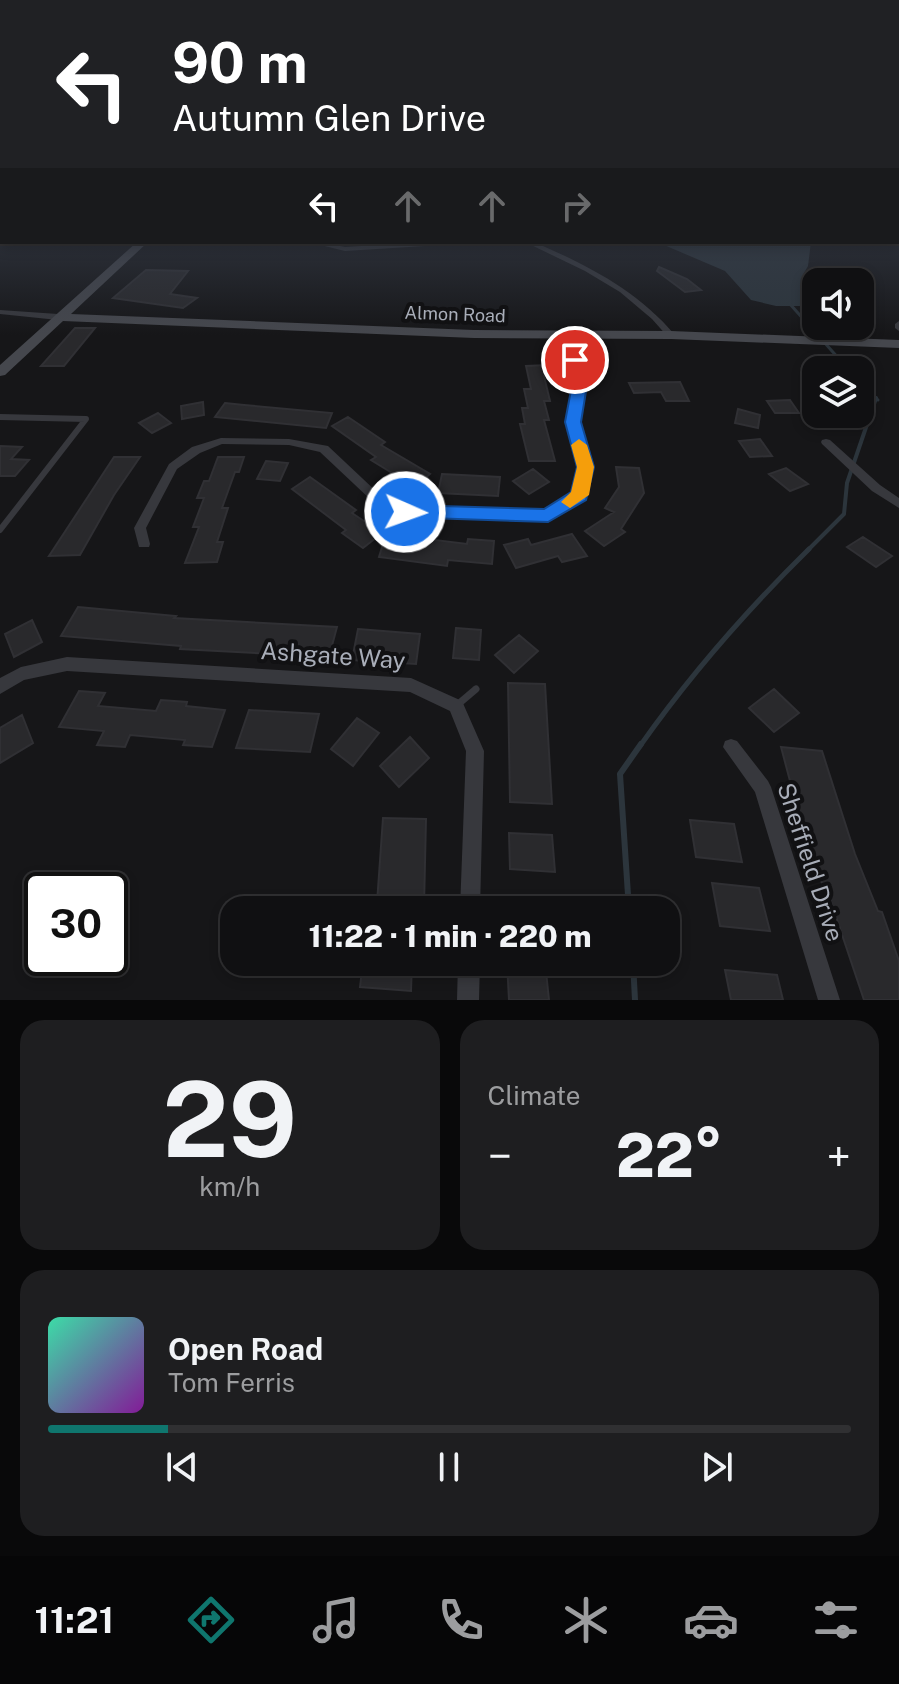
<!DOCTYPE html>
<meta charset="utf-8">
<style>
body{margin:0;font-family:"Public Sans",sans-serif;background:#1e1e20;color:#f1f3f6;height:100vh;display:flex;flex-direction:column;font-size:30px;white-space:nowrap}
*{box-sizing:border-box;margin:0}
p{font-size:26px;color:#9c9d9f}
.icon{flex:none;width:44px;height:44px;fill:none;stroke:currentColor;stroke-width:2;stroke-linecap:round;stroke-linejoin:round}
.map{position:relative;height:1000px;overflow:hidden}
.side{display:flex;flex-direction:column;gap:20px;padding:20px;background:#09090a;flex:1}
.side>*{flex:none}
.guide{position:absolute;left:0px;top:0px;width:900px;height:244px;box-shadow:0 4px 12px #0003,0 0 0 2px #303032;background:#202124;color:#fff;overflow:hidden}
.controls{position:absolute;left:802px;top:268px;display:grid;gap:16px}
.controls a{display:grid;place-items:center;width:72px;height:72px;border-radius:16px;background:#101012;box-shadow:0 4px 12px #0003,0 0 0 2px #303032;font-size:40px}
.speed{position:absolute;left:24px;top:872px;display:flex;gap:16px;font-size:40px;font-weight:700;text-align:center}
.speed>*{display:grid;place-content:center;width:104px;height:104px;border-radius:50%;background:#101012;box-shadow:0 4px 12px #0003,0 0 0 2px #303032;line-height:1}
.speed .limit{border:4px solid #111;border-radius:12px;background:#fff;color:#111}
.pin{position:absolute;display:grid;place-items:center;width:68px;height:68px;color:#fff;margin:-34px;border:4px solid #fff;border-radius:50%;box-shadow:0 2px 8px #0007}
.me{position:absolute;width:88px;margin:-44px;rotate:92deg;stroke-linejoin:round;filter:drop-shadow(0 0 6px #0008)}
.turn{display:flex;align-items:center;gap:28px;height:168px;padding:0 40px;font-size:36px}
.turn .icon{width:104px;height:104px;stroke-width:2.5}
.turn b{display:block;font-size:56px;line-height:68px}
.lanes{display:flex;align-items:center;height:76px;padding:0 40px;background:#0003;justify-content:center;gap:40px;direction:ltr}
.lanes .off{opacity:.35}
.big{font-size:60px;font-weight:800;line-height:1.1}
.side .tile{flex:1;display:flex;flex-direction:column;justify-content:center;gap:12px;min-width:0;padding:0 28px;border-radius:24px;background:#1e1e20}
.side .dial{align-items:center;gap:0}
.dial b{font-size:104px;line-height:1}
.song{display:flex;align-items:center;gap:24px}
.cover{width:96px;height:96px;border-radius:12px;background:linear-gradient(135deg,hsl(160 70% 55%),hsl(290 70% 35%))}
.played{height:8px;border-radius:4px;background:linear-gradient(90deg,#0f766e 15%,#303032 15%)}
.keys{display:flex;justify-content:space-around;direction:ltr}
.heat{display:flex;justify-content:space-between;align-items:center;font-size:44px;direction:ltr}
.side .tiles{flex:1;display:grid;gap:20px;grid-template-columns:1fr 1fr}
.tile:last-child{grid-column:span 2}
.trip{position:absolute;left:220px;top:896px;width:460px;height:80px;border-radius:24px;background:#101012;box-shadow:0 4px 12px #0003,0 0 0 2px #303032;font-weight:800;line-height:80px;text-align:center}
.dock{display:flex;height:128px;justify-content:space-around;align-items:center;background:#060607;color:#9c9d9f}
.dock .icon{width:56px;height:56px}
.dock .selected{color:#0f766e}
.dock b{font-size:36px;color:#f1f3f6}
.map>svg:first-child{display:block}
.water{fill:#2c353c}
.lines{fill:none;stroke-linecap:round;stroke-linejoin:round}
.stream-far3{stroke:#2c353c;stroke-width:3}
.stream-far2{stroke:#2c353c;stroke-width:4}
.stream-far1{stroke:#2c353c;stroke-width:5}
.stream{stroke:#2c353c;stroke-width:6}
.building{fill:#29292c;stroke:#303034;stroke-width:2}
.lane-far1{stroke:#37383d;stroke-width:6}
.lane{stroke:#37383d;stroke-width:7}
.street{fill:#37383d;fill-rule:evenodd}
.secondary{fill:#45474d;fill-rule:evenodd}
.route{fill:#1a73e8;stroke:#114b97;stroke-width:2}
.slow{fill:#f59e0b}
.labels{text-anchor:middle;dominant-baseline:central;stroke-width:8;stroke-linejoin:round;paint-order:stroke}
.far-street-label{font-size:18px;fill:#a8adb8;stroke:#111113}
.near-street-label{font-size:24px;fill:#a8adb8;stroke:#111113}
</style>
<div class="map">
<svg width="899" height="1000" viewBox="0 0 899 1000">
<rect width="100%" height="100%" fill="#161618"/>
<!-- water -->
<path class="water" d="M657,242H811L808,266L803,275L814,301L802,306H776L751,300L725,271Z"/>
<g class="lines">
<!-- stream-far3 -->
<path class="stream-far3" d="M789,303L849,370
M860,382L878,400"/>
<!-- stream-far2 -->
<path class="stream-far2" d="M807,551L844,514L847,483L876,398"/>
<!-- stream-far1 -->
<path class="stream-far1" d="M640,746C690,675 747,610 809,549"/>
<!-- stream -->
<path class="stream" d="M629,910L620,774L641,744
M633,962L635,1000"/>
</g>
<!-- building -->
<path class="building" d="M659,267L687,279L701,290L685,292L657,271Z
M146,270L188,271L170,294L197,298L183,308L113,298Z
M860,280L872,282L875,314L860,312Z
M75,328H95L64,366H41Z
M548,365L551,376H544L550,401H544L549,420H544L555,461H529L520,424H525L522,408H528L524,389H531L526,366Z
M680,382L689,401H666L661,392L634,393L629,383Z
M790,400L799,413H775L767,401Z
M203,402L204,415L182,419L181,406Z
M225,403L244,405L332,413L326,428L215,417Z
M738,409L760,415L758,428L735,423Z
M158,413L171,423L152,433L139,423Z
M348,417L385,442L381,445L430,474L415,487L371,460L376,457L332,426Z
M760,439L772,456L750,457L739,441Z
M0,446L22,447L11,459L29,460L15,476H0Z
M114,457H140L114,495L80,555L49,556Z
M218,457H244L239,472H235L222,508H228L217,542H223L217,562L185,563L199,527H193L204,498H197L204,481H209Z
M266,461L288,463L280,481L257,479Z
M616,467L639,468L644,493L621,529L625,532L604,546L585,531L614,512L605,508L619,487Z
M786,468L808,484L790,491L769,474Z
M533,469L549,482L529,494L513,481Z
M442,474L500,477L498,496L438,493Z
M310,477L356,510L352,513L382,533L363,548L342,533L346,530L292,489Z
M386,534L467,544L468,539L494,541L492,564L448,560L447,566L379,557Z
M572,534L587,556L562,562L558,556L516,568L504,545L528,539L531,545Z
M863,537L892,556L876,567L847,547Z
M78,607L176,616L174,618L337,627L329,657L180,649L181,646L61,636Z
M32,620L42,642L14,657L5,634Z
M456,628L481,630L479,660L453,658Z
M358,629L420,634L416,664L352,660Z
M519,635L538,651L514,673L495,655Z
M508,683L545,684L552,804L510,802Z
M774,689L799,713L774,732L749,708Z
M79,691L105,693L98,706L156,711L161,700L187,702L186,706L225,710L212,747L183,745L185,740L130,735L125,747L97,745L104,731L59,727Z
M249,710L319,714L310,752L236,748Z
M22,715L33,743L0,763V728Z
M357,718L379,733L353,766L331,749Z
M410,737L429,758L399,787L380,766Z
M781,747L822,751L855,854L878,911L882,912L899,961V1000H864L827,890H824L805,830H803Z
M383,818L426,819L424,906L377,903Z
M690,820L734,824L742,862L696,857Z
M509,833L552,835L555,872L510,869Z
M712,883L759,888L770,931L720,926Z
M363,962H412L411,991L360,987Z
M507,962H545L549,1000H509Z
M725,970L777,975L783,1000H731Z"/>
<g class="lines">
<!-- lane-far1 -->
<path class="lane-far1" d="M0,417L86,419L0,530"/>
<!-- lane -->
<path class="lane" d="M456,706L476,689"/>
<!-- street -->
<path class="street" d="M0,217H2V221H0Z
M308,242H321L345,247L424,242H460L457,244L345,251Z
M525,242H534C587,265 637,290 675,335L668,337L652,319L620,292L585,271Z
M0,310L58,314L62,317L58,320L0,314Z
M899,321V331L895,328V324Z
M571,331L575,334L584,385L578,422L591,467L584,498L548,519L405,516L371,500L320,452L289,445L222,444L200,453L177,469L146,528L150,544L149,547H139L134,528L169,464L192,447L221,438L289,439L328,446L379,494L407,508L546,510L574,493L579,467L568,422L574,385L567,334Z
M826,439L830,440L880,485L899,498V508L872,491L822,444L821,442L822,440Z
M67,657L411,678L462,701L484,751L480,910H460L466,751L450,711L410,692L67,671L24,680L0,694V678L21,667Z
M731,739L737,741L768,781L771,787L840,1000H818L755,792L723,747L725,741Z
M458,962H480L479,1000H457Z"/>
<!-- secondary -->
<path class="secondary" d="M137,242H148L71,314L474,330L671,331L899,340V348L671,339L474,338L63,321L5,375L0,376V365Z"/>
</g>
<!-- sky -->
<linearGradient id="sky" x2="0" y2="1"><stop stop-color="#0c0c0d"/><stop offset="0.58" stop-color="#363c48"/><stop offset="1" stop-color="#363c48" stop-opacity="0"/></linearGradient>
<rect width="899" height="335" fill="url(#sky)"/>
<!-- route -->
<path class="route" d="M575,356L582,360L587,385L581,422L594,467L586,500L548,522L398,517L396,512L405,505L544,509L571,492L577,467L565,422L572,385L568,360Z"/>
<!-- slow -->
<path class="slow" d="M579,439L587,445L594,467L589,495L570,508L561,502L571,492L577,467L571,445Z"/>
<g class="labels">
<!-- far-street labels -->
<g class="far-street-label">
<text transform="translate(455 314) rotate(2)">Almon Road</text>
</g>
<!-- near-street labels -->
<g class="near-street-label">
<text transform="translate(333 655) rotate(4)">Ashgate Way</text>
<text transform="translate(811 862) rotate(72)">Sheffield Drive</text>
</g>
</g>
</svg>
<div class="controls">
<a><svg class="icon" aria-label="sound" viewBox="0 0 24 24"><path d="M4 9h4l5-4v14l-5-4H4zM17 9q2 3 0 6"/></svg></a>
<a><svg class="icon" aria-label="layers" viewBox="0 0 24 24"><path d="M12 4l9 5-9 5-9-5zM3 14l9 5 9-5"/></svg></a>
</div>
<div class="speed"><div class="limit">30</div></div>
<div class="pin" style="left:575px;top:360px;background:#d93025"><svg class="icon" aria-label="arrive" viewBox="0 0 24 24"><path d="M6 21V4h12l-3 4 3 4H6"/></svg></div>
<svg class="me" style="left:405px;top:512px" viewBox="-20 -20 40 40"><circle r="17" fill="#1a73e8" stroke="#fff" stroke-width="3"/><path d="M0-11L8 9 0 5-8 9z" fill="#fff"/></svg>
<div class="trip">11:22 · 1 min · 220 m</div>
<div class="guide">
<div class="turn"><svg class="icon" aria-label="left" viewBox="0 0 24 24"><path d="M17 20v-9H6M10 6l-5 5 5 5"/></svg><div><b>90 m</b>Autumn Glen Drive</div></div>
<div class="lanes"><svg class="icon" aria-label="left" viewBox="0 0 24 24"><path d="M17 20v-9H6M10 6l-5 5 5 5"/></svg><svg class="icon off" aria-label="ahead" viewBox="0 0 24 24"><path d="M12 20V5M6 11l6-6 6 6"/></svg><svg class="icon off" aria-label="ahead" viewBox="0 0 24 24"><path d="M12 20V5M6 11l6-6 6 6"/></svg><svg class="icon off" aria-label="right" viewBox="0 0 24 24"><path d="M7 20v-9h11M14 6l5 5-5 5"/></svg></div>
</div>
</div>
<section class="side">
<div class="tiles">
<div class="tile dial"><b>29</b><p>km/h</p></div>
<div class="tile"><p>Climate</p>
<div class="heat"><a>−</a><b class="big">22°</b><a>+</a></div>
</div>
<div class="tile">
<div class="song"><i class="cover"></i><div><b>Open Road</b><p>Tom Ferris</p></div></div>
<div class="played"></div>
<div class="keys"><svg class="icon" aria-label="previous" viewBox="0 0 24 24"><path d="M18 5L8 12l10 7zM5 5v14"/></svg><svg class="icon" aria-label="pause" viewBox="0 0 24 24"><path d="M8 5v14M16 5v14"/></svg><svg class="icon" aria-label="next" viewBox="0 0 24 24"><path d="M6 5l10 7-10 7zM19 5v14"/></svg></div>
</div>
</div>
</section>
<nav class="dock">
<b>11:21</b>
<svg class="icon selected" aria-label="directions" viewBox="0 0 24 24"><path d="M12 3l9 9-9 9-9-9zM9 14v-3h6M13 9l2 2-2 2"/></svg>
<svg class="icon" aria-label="music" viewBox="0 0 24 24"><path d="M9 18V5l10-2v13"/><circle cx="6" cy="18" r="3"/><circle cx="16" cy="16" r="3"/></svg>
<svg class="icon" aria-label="phone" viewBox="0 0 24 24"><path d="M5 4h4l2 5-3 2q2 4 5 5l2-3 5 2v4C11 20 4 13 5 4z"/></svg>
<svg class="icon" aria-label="climate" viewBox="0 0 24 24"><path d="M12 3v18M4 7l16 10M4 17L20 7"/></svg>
<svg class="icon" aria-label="car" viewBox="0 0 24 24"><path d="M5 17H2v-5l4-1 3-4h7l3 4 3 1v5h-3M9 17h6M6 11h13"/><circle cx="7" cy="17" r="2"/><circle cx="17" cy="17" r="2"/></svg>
<svg class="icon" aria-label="filters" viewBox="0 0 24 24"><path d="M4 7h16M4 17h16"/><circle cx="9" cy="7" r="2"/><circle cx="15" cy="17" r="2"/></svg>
</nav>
